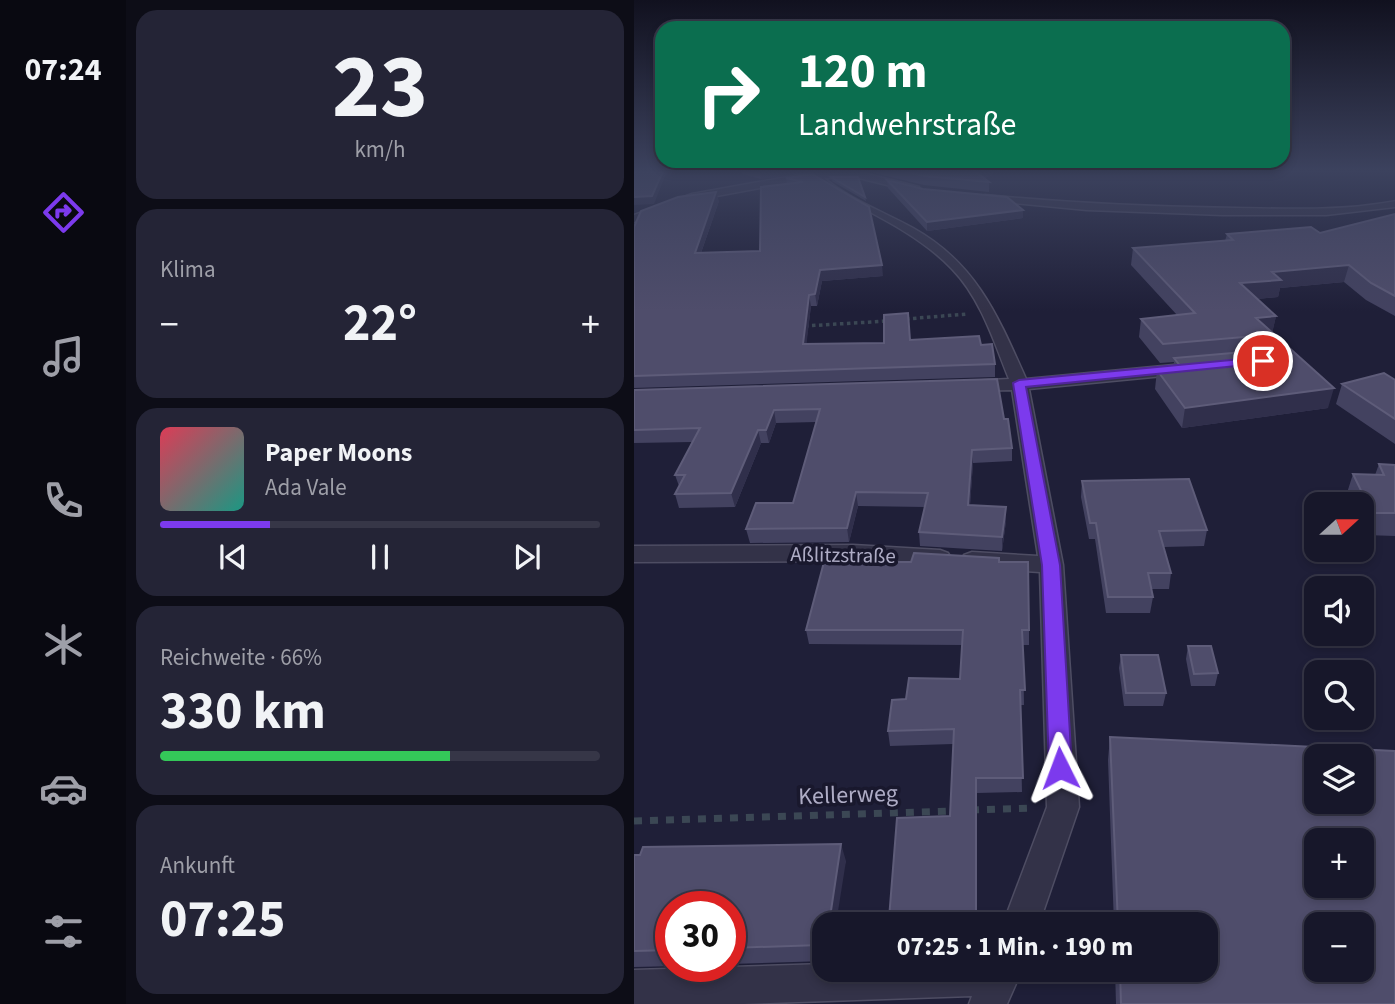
<!DOCTYPE html>
<html lang="de">
<meta charset="utf-8">
<style>
body{margin:0;font-family:"Source Sans 3",sans-serif;background:#242436;color:#f1f3f6;height:100vh;display:flex;flex-direction:column;font-size:26px;white-space:nowrap}
*{box-sizing:border-box;margin:0}
p{font-size:23px;color:#9e9fa8}
.icon{flex:none;width:38px;height:38px;fill:none;stroke:currentColor;stroke-width:2;stroke-linecap:round;stroke-linejoin:round}
.map{position:relative;flex:1;overflow:hidden}
.panel{display:flex;flex-direction:column;gap:10px;padding:10px;background:#0d0d17;width:508px}
.panel>*{flex:none}
.guide{position:absolute;left:21px;top:21px;width:635px;height:147px;border-radius:21px;box-shadow:0 4px 10px #0003,0 0 0 2px #363647;background:#0b6e4f;color:#fff;overflow:hidden}
.needle{width:46px;rotate:69deg}
.fabs{position:absolute;left:670px;top:492px;display:grid;gap:14px}
.fabs a{display:grid;place-items:center;width:70px;height:70px;border-radius:14px;background:#17172a;box-shadow:0 4px 10px #0003,0 0 0 2px #363647;font-size:35px}
.speed{position:absolute;left:21px;top:891px;display:flex;gap:14px;font-size:35px;font-weight:700;text-align:center}
.speed>*{display:grid;place-content:center;width:91px;height:91px;border-radius:50%;background:#17172a;box-shadow:0 4px 10px #0003,0 0 0 2px #363647;line-height:1}
.speed .limit{border:10px solid #d22;background:#fff;color:#111}
.pin{position:absolute;display:grid;place-items:center;width:60px;height:60px;color:#fff;margin:-30px;border:4px solid #fff;border-radius:50%;box-shadow:0 2px 7px #0007}
.me{position:absolute;width:77px;margin:-38px;rotate:357deg;stroke-linejoin:round;filter:drop-shadow(0 0 5px #0008)}
.turn{display:flex;align-items:center;gap:24px;height:147px;padding:0 28px;font-size:32px}
.turn .icon{width:91px;height:91px;stroke-width:2.5}
.turn b{display:block;font-size:49px;line-height:60px}
.big{font-size:52px;font-weight:700;line-height:1.1}
.panel .widget{flex:1;display:flex;flex-direction:column;justify-content:center;gap:10px;min-width:0;padding:0 24px;border-radius:21px;background:#242436}
.panel .dial{align-items:center;gap:0}
.dial b{font-size:91px;line-height:1}
.song{display:flex;align-items:center;gap:21px}
.cover{width:84px;height:84px;border-radius:10px;background:linear-gradient(135deg,hsl(350 70% 55%),hsl(170 70% 35%))}
.played{height:7px;border-radius:4px;background:linear-gradient(90deg,#7c3aed 25%,#363647 25%)}
.keys{display:flex;justify-content:space-around;direction:ltr}
.heat{display:flex;justify-content:space-between;align-items:center;font-size:38px;direction:ltr}
.charge{height:10px;border-radius:5px;background:linear-gradient(90deg,#34c759 66%,#363647 0)}
.trip{position:absolute;left:178px;top:912px;width:406px;height:70px;border-radius:21px;background:#17172a;box-shadow:0 4px 10px #0003,0 0 0 2px #363647;font-weight:700;line-height:70px;text-align:center}
main{display:flex;flex:1;min-height:0}
.tab-bar{display:flex;flex-direction:column;width:126px;justify-content:space-around;align-items:center;background:#090911;color:#9e9fa8}
.tab-bar .icon{width:49px;height:49px}
.tab-bar .selected{color:#7c3aed}
.tab-bar b{font-size:32px;color:#f1f3f6}
.map>svg:first-child{display:block}
.lines{fill:none;stroke-linecap:round;stroke-linejoin:round}
.minor-casing{stroke:#4e4d63;stroke-width:3}
.path-far1{stroke:#3b4754;stroke-width:3.5;stroke-dasharray:3.5 3.5;stroke-linecap:butt}
.path{stroke:#3b4754;stroke-width:7;stroke-dasharray:8 8;stroke-linecap:butt}
.minor{fill:#333248;fill-rule:evenodd}
.wall{fill:#434260}
.shaded-wall{fill:#302f4b}
.building{fill:#4f4d6b;stroke:#5e5c79;stroke-width:2;fill-rule:evenodd}
.route{fill:#7c3aed;stroke:#51269a;stroke-width:2}
.labels{text-anchor:middle;dominant-baseline:central;stroke-width:7;stroke-linejoin:round;paint-order:stroke}
.street-label{font-size:21px;fill:#aeacc5;stroke:#19182d}
.near-street-label{font-size:24px;fill:#aeacc5;stroke:#19182d}
</style>
<main>
<nav class="tab-bar">
<b>07:24</b>
<svg class="icon selected" aria-label="directions" viewBox="0 0 24 24"><path d="M12 3l9 9-9 9-9-9zM9 14v-3h6M13 9l2 2-2 2"/></svg>
<svg class="icon" aria-label="music" viewBox="0 0 24 24"><path d="M9 18V5l10-2v13"/><circle cx="6" cy="18" r="3"/><circle cx="16" cy="16" r="3"/></svg>
<svg class="icon" aria-label="phone" viewBox="0 0 24 24"><path d="M5 4h4l2 5-3 2q2 4 5 5l2-3 5 2v4C11 20 4 13 5 4z"/></svg>
<svg class="icon" aria-label="climate" viewBox="0 0 24 24"><path d="M12 3v18M4 7l16 10M4 17L20 7"/></svg>
<svg class="icon" aria-label="car" viewBox="0 0 24 24"><path d="M5 17H2v-5l4-1 3-4h7l3 4 3 1v5h-3M9 17h6M6 11h13"/><circle cx="7" cy="17" r="2"/><circle cx="17" cy="17" r="2"/></svg>
<svg class="icon" aria-label="filters" viewBox="0 0 24 24"><path d="M4 7h16M4 17h16"/><circle cx="9" cy="7" r="2"/><circle cx="15" cy="17" r="2"/></svg>
</nav>
<section class="panel">
<div class="widget dial"><b>23</b><p>km/h</p></div>
<div class="widget"><p>Klima</p>
<div class="heat"><a>−</a><b class="big">22°</b><a>+</a></div>
</div>
<div class="widget">
<div class="song"><i class="cover"></i><div><b>Paper Moons</b><p>Ada Vale</p></div></div>
<div class="played"></div>
<div class="keys"><svg class="icon" aria-label="previous" viewBox="0 0 24 24"><path d="M18 5L8 12l10 7zM5 5v14"/></svg><svg class="icon" aria-label="pause" viewBox="0 0 24 24"><path d="M8 5v14M16 5v14"/></svg><svg class="icon" aria-label="next" viewBox="0 0 24 24"><path d="M6 5l10 7-10 7zM19 5v14"/></svg></div>
</div>
<div class="widget"><p>Reichweite · 66%</p><b class="big">330 km</b><div class="charge"></div></div>
<div class="widget"><p>Ankunft</p><b class="big">07:25</b></div>
</section>
<div class="map">
<svg width="762" height="1004" viewBox="0 0 762 1004">
<rect width="100%" height="100%" fill="#1f1f38"/>
<g class="lines">
<defs>
<path id="minor" d="M181,172H225L285,187V191L281,192L225,178H190C213,198 252,213 279,228C342,263 364,316 392,379L550,364L558,369L550,374L395,389L429,565L445,807L405,924H369L413,807L406,572L338,568L330,565L327,560L330,555L338,552L404,556L378,390L338,391L329,386L338,381L375,379C360,342 347,299 318,269C283,232 230,210 185,185L179,178L61,200L0,222V215L58,194Z
M351,195C434,203 518,207 602,208C655,209 709,211 762,201V207L692,215H589L453,210L347,200L346,198Z
M219,545L306,550L314,553L317,558L314,563L306,566L219,561L0,562V546Z
M191,964V970H388L373,1004H335L338,996L109,1004H0V970Z"/>
</defs>
<!-- minor casing -->
<use href="#minor" class="minor-casing"/>
<!-- path-far1 -->
<path class="path-far1" d="M272,319L333,314
M171,326L253,321"/>
<!-- path -->
<path class="path" d="M337,810L398,808
M0,821L321,811"/>
<!-- minor -->
<use href="#minor" class="minor"/>
</g>
<!-- wall -->
<path class="wall" d="M108,171H182L127,179L108,174Z
M238,171H359V175L350,178L355,182V192L290,185L240,173Z
M178,174L249,276L188,281L183,306H177L172,344L250,343L276,340L347,345L361,364V377L0,388V227L85,201L67,253L126,251L153,184L152,178Z
M197,177L231,197L232,201L198,181Z
M253,180L289,189L389,218L293,231L254,188Z
M761,214V316L732,300L710,282L646,288L644,297L623,299L642,316L638,333L694,408L548,428L521,389L523,370L539,368L540,362L526,363L505,337L507,319L543,315L497,265L499,248L591,241L593,234L686,233Z
M761,380V444L702,404L708,384Z
M0,390L370,419L378,448V461L339,463L336,505L372,507V521L368,551L286,546L285,532L291,507L224,506L215,542L116,543L112,529L159,503L182,422L142,423L135,443H127L101,507L45,508L41,494L45,486L41,475L58,442L0,443Z
M745,464L761,465V536L731,535L728,529V504H716L712,496L719,474L741,475Z
M448,481L573,530L570,546L530,547L537,573L535,589H517L519,597L516,613H472L461,539H455L447,497Z
M365,558V562L395,630V645H389L390,705H386L388,792L343,793V924H256L255,919L316,816L319,744L256,746L254,731L272,699L326,679L328,645L175,644L172,630L277,562Z
M554,646L584,673L581,686H557L552,659Z
M487,655L532,693L529,706H490L485,668Z
M476,737L761,1004H482L481,970H572V924H480L474,760Z
M0,855L212,861L191,924V961L96,964V906H37V966H44L0,967Z"/>
<!-- shaded-wall -->
<path class="shaded-wall" d="M29,171H33L20,204L0,205V197Z
M126,171H182L127,179Z
M341,171H359V175L341,181Z
M82,192L85,201L63,264L61,253Z
M389,210V218L293,231V222Z
M248,265L249,276L188,281L183,306L181,294L186,270Z
M715,265L710,282L646,288L644,297L603,301L606,283L638,272Z
M175,295L177,306L171,357L169,344Z
M642,316L638,334L622,318Z
M700,388L694,408L548,428L551,408Z
M140,410L142,423L135,443L132,430Z
M124,430L127,443L101,507L97,493Z
M338,450L339,463L335,519L334,505Z
M222,492L224,506L215,542L213,528Z
M372,507V521L368,551V537Z
M342,778L343,793V924L342,915Z
M207,844L212,861L202,924H195Z"/>
<!-- building -->
<path class="building" d="M1,171H29L18,196L0,197V173Z
M269,171H343H341L355,182L290,176Z
M178,174L235,207L248,265L186,270L181,294L175,295L169,344L250,343V315L274,313L276,340L345,336L347,345L358,344L361,364L0,376V227L7,211L44,197L82,192L61,253L126,251L127,187L169,182L152,178Z
M197,177H224L231,197Z
M253,180L289,189L373,197L389,210L293,222Z
M761,214V296L737,283L715,265L638,272L647,280L606,283L642,316L622,318L700,388L551,408L523,370L547,367L540,358L633,350L644,341L633,335L529,344L507,319L561,313L499,248L599,240L593,234L677,227L686,233Z
M750,373L761,380V419L708,384Z
M363,379L370,419H374L378,448L338,450L334,505L372,507L368,537L285,532L294,493L222,492L213,528L112,529L122,503H159L186,409L140,410L132,430H124L97,493L41,494L51,475H41L66,428L0,430V390Z
M745,464L761,465V513H738L719,474L750,475Z
M555,479L573,530L525,531L537,573H514L519,597H474L462,523H456L448,481Z
M280,553L365,558V562H394L395,630H388L391,690H386L389,778H342V915L255,919L263,818L316,816L320,729L254,731L258,700L272,699L275,678L326,679L329,630H172L190,562H277Z
M554,646H577L584,673L560,674Z
M487,655H524L532,693H492Z
M476,737L761,751V1004H487L486,970H572V924H484ZM682,756H728V802H682ZM682,840H728V886H682ZM682,924H728V970H682Z
M207,844L195,924H191V951L186,945L96,948V906H37V950L0,951V855H6L9,847Z"/>
<!-- sky -->
<linearGradient id="sky" x2="0" y2="1"><stop stop-color="#11111f"/><stop offset="0.55" stop-color="#3c425e"/><stop offset="1" stop-color="#3c425e" stop-opacity="0"/></linearGradient>
<rect width="762" height="311" fill="url(#sky)"/>
<!-- route -->
<path class="route" d="M629,357L633,358V363L392,387L426,565L438,768L434,775L426,778L418,775L415,768L408,565L379,383L385,380Z"/>
<g class="labels">
<!-- street labels -->
<g class="street-label">
<text transform="translate(209 555) rotate(1)">Aßlitzstraße</text>
</g>
<!-- near-street labels -->
<g class="near-street-label">
<text transform="translate(214 795) rotate(-2)">Kellerweg</text>
</g>
</g>
</svg>
<div class="fabs">
<a><svg class="needle" viewBox="-14 -14 28 28"><path d="M0-13l5 13h-10z" fill="#e53935"/><path d="M0 13l5-13h-10z" fill="#9e9fa8"/></svg></a>
<a><svg class="icon" aria-label="sound" viewBox="0 0 24 24"><path d="M4 9h4l5-4v14l-5-4H4zM17 9q2 3 0 6"/></svg></a>
<a><svg class="icon" aria-label="search" viewBox="0 0 24 24"><circle cx="10" cy="10" r="6"/><path d="M15 15l6 6"/></svg></a>
<a><svg class="icon" aria-label="layers" viewBox="0 0 24 24"><path d="M12 4l9 5-9 5-9-5zM3 14l9 5 9-5"/></svg></a>
<a>+</a>
<a>−</a>
</div>
<div class="speed"><div class="limit">30</div></div>
<div class="pin" style="left:629px;top:361px;background:#d93025"><svg class="icon" aria-label="arrive" viewBox="0 0 24 24"><path d="M6 21V4h12l-3 4 3 4H6"/></svg></div>
<svg class="me" style="left:426px;top:768px" viewBox="-20 -20 40 40"><path d="M0-17L14 15 0 8-14 15z" fill="#7c3aed" stroke="#fff" stroke-width="4"/></svg>
<div class="trip">07:25 · 1 Min. · 190 m</div>
<div class="guide">
<div class="turn"><svg class="icon" aria-label="right" viewBox="0 0 24 24"><path d="M7 20v-9h11M14 6l5 5-5 5"/></svg><div><b>120 m</b>Landwehrstraße</div></div>
</div>
</div>
</main>
